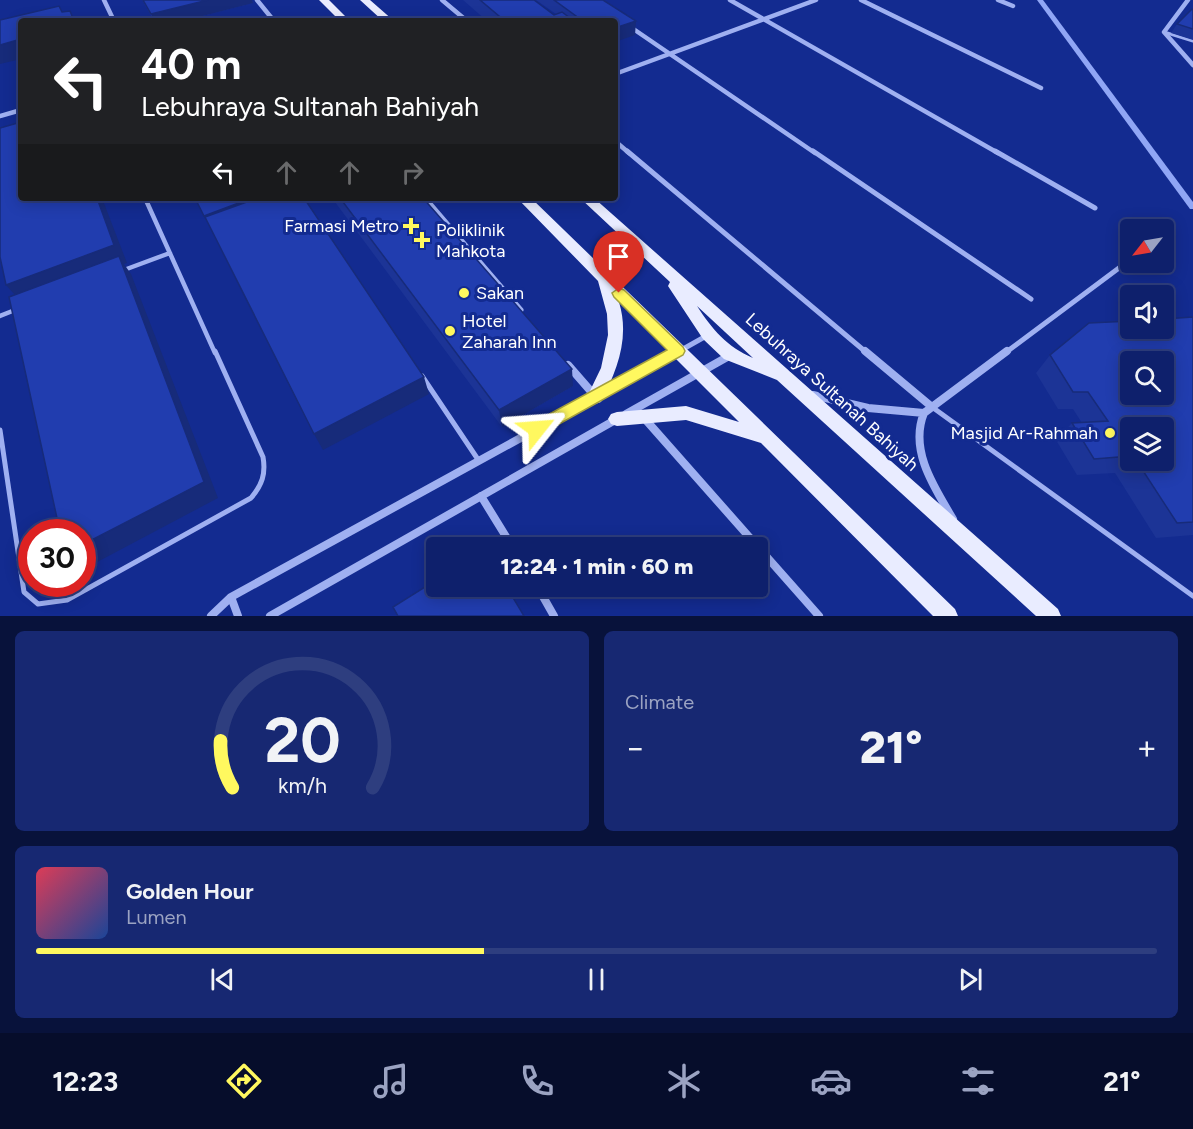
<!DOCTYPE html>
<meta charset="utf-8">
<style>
body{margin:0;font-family:Figtree,sans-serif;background:#172872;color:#f1f3f6;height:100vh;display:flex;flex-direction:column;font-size:22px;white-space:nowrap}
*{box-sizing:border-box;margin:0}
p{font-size:20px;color:#9ba3c2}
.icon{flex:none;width:33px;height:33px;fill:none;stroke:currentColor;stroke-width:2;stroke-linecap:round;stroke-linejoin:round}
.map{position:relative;height:616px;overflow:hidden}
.panel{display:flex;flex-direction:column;gap:15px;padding:15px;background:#08123b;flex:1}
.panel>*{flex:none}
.guide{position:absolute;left:18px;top:18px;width:600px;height:183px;border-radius:6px;box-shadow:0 3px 15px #0003,0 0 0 2px #2e3e7f;background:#202124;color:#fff;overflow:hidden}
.needle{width:39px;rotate:239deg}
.buttons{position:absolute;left:1120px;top:219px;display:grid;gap:12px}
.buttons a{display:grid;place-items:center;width:54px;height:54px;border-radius:6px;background:#0e206c;box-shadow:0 3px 15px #0003,0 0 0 2px #2e3e7f;font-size:30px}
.speed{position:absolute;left:18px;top:519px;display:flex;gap:12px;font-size:30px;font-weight:700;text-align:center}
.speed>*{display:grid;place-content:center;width:78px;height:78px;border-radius:50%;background:#0e206c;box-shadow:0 3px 15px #0003,0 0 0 2px #2e3e7f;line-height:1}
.speed .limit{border:9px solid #d22;background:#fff;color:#111}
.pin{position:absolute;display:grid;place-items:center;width:51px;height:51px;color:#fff;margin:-62px -26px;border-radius:50% 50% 50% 0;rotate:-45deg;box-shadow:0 0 6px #0007}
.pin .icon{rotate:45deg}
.me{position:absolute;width:66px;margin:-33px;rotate:62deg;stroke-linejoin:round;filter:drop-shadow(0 0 4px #0008)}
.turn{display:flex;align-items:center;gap:21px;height:126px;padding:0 24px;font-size:27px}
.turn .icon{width:78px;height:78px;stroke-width:2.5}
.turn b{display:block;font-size:42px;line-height:51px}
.lanes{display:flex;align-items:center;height:57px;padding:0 24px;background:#0003;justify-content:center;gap:30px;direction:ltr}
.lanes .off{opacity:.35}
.big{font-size:45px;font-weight:800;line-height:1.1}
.panel .card{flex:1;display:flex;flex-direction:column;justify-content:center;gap:9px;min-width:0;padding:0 21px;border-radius:9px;background:#172872}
.panel .dial{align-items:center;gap:0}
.dial svg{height:156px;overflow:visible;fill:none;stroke:#2e3e7f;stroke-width:7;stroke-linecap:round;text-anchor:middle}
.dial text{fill:#f1f3f6;stroke:none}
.song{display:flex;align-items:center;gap:18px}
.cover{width:72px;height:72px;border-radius:9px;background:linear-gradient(135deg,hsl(350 70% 55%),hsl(220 70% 35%))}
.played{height:6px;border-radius:3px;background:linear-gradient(90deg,#fff85f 40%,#2e3e7f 40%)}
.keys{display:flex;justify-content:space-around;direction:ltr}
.heat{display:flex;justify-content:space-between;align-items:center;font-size:33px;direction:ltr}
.panel .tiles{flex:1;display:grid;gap:15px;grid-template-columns:1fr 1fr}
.card:last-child{grid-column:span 2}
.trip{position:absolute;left:426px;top:537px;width:342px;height:60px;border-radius:6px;background:#0e206c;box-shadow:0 3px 15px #0003,0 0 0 2px #2e3e7f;font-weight:800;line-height:60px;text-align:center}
.tab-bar{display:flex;height:96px;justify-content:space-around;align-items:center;background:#060d2b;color:#9ba3c2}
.tab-bar .icon{width:42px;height:42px}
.tab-bar .selected{color:#fff85f}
.tab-bar b{font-size:27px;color:#f1f3f6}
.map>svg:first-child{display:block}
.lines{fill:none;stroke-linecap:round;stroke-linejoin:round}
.stream{fill:#90a6f5;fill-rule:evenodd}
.lane-far2{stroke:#9fb0f1;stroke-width:3}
.lane-far1{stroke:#9fb0f1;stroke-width:4.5}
.lane{stroke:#9fb0f1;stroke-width:5}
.street-far2{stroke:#9fb0f1;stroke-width:4.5}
.street-far1{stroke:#9fb0f1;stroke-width:5}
.street{stroke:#9fb0f1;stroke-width:8}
.primary{fill:#e9ecff;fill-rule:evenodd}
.wall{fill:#1c3496;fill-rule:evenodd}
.shaded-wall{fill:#172b7a}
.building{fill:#213daf;stroke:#172b7a;stroke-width:1.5;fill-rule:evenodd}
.route{fill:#fff85f;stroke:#a6a13e;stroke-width:1.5}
.poi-dot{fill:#fff85f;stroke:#132b90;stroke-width:2}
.labels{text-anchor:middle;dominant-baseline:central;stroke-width:6;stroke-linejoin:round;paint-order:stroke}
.poi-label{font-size:18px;fill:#fff;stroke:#132b90;text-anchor:start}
.street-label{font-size:18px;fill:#fff;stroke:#132b90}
</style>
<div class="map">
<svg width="1193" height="616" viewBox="0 0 1193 616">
<rect width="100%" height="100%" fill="#132b90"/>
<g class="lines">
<!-- stream -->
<path class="stream" d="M1037,0H1043L1193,202V209H1190Z"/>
<!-- lane-far2 -->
<path class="lane-far2" d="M262,21L272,19
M1164,32L1193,41"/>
<!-- lane-far1 -->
<path class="lane-far1" d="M145,198L215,353
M124,270L170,253
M0,316L15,310"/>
<!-- lane -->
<path class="lane" d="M422,376L479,461
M932,407L1193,596
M0,430L24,592L38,604L67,600L251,498C262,485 266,474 263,457L215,351"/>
<!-- street-far2 -->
<path class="street-far2" d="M104,0L114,21
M257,0L274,21
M442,0L467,21
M730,0L998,153
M861,0L1041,88
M998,0L1013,6
M1188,0L1164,32L1193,65
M629,26L815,153
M615,74L816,0
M0,116L21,110
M615,141L629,153"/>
<!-- street-far1 -->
<path class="street-far1" d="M627,151L867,353
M813,151L1031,299
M995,151L1095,208
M425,198L521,310
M676,353L708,335
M1005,353L1131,259"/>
<!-- street -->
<path class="street" d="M865,351L932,407
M568,365L595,396
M813,395L868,408L924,413
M626,414L729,356
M645,419L819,616
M481,496L513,548
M953,519C934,487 909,450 924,413L1007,351
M537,586L554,616
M231,597L238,616
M211,616L231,597L679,351
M270,616L617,419"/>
<!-- primary -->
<path class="primary" d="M319,0H329L350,21H340Z
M360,0H370L394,21H383Z
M517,198H531L955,609L958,616H933L761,443L686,420L617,426L611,424L608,419L611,414L617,412L686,406L739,422L619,302C630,338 617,370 601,402L595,404L589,402L587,397L601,368L608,335L607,314L598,281Z
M580,198H594L1058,609L1061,616H1036L777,380L724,359L703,339L668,286L670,282ZM697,306L753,358C727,347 712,329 697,306Z"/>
</g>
<!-- wall -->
<path class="wall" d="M142,0H252L253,3L183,21H154Z
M463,0H534L554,15L556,14L536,0H603L635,35L615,21H487Z
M1193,10V40L1171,33L1177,24Z
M332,198H423L573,386L502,427Z
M1193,317V535L1156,538L1115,473L1077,475L1056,440L1072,423H1082L1073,409H1058L1036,373L1050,355ZM1131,428L1164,460H1131Z"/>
<!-- shaded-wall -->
<path class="shaded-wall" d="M208,0H252L253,3L183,21H155L151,14Z
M636,21L635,35L615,42V28Z
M21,39V59L0,64V45Z
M97,198H102L127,263L124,264L131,274L218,498L84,569L82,568V545L22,303L6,285Z
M252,198H300L213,234L204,216Z
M572,369L573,386L502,427L499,410Z
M424,377L429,394L323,450L314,434Z"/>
<!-- building -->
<path class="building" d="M143,0H208L151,14Z
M480,0H534L554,15L562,12L574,21H505Z
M554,0H603L636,21L615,28V21H583Z
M59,6L62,12L70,11L74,21H21V39L0,45V20Z
M1192,9L1193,10V29L1177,24Z
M21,122V198H97L114,245L6,285L0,257V128Z
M195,198H252L204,216Z
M258,198H304L424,377L314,434L205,217Z
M340,198H423L572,369L499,410Z
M119,256L204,482L82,545V532H60L9,297Z
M1193,317V522L1177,523L1136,460H1164V428H1131V456L1094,459L1072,423L1108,421L1088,392H1073L1050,355L1089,323L1131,321V328H1164V319ZM1131,362H1164V394H1131Z
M436,580V586H506L524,616H398L393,607Z"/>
<!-- route -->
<path class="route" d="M619,288L624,290L683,347L685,351L683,355L543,433L537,435L531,433L529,429L531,424L667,350L614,297L612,293Z"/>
<!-- markers -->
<g class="poi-dot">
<path d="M408 217h6v6h6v6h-6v6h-6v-6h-6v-6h6z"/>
<path d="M419 231h6v6h6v6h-6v6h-6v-6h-6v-6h6z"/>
<circle cx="464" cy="293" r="6"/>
<circle cx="450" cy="331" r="6"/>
<circle cx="1110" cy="433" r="6"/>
</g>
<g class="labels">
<!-- poi labels -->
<g class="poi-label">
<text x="399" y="226" text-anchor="end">Farmasi Metro</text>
<text x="436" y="230">Poliklinik<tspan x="436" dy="21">Mahkota</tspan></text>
<text x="476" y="293">Sakan</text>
<text x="462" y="321">Hotel<tspan x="462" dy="21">Zaharah Inn</tspan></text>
<text x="1098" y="433" text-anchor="end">Masjid Ar-Rahmah</text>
</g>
<!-- street labels -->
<g class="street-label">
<text transform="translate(832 392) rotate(42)">Lebuhraya Sultanah Bahiyah</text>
</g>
</g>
</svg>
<div class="buttons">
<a><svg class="needle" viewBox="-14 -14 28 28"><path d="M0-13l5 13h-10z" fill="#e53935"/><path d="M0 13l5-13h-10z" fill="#9ba3c2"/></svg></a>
<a><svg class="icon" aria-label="sound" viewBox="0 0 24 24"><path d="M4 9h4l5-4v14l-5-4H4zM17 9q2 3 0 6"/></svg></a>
<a><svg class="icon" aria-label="search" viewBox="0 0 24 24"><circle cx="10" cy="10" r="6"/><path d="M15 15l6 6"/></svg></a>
<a><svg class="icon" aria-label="layers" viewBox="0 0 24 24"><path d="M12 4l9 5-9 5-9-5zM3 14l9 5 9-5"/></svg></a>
</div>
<div class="speed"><div class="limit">30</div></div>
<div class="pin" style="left:619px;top:293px;background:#d93025"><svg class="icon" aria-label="arrive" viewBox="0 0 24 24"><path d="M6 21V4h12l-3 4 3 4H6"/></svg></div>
<svg class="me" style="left:537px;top:429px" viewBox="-20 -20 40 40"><path d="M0-17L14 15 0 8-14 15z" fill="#fff85f" stroke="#fff" stroke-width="4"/></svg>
<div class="trip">12:24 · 1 min · 60 m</div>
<div class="guide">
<div class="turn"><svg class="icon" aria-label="left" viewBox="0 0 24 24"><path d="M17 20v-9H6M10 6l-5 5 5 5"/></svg><div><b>40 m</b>Lebuhraya Sultanah Bahiyah</div></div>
<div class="lanes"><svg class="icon" aria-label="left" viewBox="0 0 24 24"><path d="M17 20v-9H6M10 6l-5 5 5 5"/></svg><svg class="icon off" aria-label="ahead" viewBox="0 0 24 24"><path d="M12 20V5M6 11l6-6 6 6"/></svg><svg class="icon off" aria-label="ahead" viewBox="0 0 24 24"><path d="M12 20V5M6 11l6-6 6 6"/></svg><svg class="icon off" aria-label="right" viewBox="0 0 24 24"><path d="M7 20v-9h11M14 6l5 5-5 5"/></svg></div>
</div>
</div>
<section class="panel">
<div class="tiles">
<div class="card dial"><svg viewBox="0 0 100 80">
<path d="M14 69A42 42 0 1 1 86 69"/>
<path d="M14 69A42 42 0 0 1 8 45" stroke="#fff85f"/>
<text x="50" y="56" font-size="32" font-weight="700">20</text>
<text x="50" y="72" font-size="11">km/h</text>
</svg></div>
<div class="card"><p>Climate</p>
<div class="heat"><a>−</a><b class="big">21°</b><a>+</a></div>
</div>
<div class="card">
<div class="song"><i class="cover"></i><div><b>Golden Hour</b><p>Lumen</p></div></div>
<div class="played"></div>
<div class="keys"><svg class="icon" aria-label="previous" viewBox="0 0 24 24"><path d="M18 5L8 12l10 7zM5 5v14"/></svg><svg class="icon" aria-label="pause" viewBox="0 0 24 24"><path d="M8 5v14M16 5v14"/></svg><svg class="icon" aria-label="next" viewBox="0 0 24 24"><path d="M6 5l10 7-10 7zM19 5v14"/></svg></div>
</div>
</div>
</section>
<nav class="tab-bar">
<b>12:23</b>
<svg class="icon selected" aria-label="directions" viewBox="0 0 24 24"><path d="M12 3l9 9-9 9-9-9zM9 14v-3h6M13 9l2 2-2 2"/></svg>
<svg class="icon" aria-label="music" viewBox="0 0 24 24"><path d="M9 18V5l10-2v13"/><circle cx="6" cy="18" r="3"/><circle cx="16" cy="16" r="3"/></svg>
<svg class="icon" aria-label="phone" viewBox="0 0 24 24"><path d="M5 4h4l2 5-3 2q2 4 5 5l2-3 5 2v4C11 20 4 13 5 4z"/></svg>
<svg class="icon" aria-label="climate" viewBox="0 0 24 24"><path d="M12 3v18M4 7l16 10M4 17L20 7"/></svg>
<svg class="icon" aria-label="car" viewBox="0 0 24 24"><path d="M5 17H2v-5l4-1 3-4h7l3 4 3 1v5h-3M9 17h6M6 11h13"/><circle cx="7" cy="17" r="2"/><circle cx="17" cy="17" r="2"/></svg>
<svg class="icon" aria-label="filters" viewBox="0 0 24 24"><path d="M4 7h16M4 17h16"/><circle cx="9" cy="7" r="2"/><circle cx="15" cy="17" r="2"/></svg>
<b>21°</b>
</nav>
